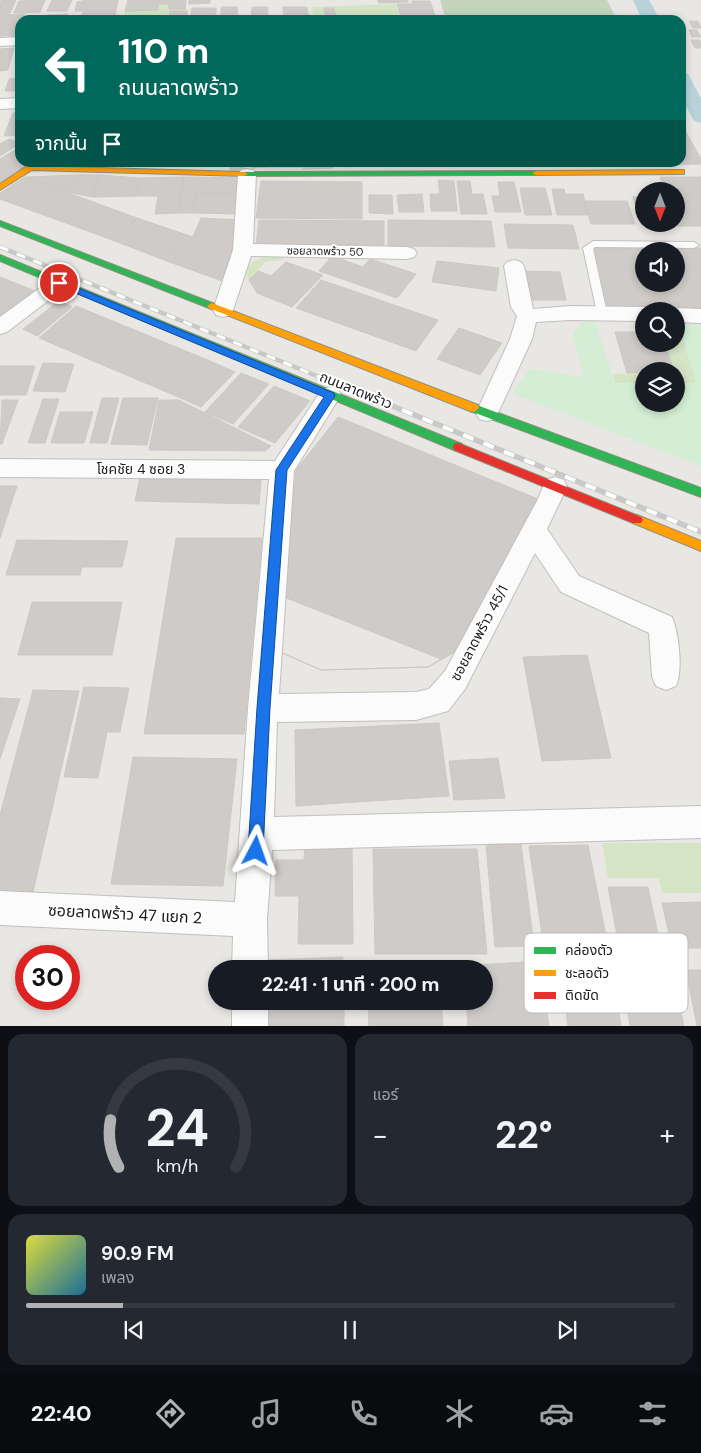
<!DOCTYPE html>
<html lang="th">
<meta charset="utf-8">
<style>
body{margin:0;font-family:"DM Sans","Noto Sans Thai",sans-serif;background:#242831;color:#f1f3f6;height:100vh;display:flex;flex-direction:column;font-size:19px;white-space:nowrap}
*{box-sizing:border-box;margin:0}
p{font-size:16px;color:#9ea1a6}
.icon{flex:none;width:28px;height:28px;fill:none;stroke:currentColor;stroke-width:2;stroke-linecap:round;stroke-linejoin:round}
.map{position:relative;height:1026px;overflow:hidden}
.panel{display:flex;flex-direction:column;gap:8px;padding:8px;background:#0d0f14;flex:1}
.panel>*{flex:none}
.top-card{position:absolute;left:15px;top:15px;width:671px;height:152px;border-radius:15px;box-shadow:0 2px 8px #0003;background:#00695c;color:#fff;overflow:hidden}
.needle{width:32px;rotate:180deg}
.fabs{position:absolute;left:635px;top:182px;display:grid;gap:10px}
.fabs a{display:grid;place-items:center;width:50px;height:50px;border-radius:50%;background:#171b24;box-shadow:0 2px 8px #0003;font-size:25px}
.speed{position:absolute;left:15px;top:945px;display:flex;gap:10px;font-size:25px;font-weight:700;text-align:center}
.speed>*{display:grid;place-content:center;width:65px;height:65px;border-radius:50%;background:#171b24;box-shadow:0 2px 8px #0003;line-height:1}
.speed .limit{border:8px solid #d22;background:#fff;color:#111}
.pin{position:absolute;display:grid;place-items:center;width:42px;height:42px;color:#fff;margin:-21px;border:2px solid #fff;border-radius:50%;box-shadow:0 1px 5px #0007}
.me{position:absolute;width:55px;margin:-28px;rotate:4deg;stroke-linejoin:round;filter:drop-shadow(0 0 4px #0008)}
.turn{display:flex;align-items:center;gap:18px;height:105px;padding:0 20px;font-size:22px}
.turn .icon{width:65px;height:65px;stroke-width:2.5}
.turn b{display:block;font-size:35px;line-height:42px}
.then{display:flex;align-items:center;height:48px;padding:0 20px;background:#0003;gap:10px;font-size:19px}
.big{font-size:38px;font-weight:700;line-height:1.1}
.panel .tile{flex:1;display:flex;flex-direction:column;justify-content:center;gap:8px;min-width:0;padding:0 18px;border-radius:15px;background:#242831}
.panel .dial{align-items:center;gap:0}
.dial svg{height:130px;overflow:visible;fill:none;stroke:#363941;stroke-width:7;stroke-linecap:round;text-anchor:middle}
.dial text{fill:#f1f3f6;stroke:none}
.song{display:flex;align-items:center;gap:15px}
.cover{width:60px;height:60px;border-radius:8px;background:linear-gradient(135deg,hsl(60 70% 55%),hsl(200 70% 35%))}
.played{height:5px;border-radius:2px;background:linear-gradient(90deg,#b1b2b3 15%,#363941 15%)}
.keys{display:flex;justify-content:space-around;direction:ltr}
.heat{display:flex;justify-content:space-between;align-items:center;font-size:28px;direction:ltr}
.panel .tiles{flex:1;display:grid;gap:8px;grid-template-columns:1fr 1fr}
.tile:last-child{grid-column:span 2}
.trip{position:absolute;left:208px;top:960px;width:285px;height:50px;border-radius:25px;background:#171b24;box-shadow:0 2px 8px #0003;font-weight:700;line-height:50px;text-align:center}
.menu{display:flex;height:80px;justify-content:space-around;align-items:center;background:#090b0e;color:#9ea1a6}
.menu .icon{width:35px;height:35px}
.menu .active{color:#b1b2b3}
.menu b{font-size:22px;color:#f1f3f6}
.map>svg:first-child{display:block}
.grass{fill:#d5e4c5}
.forest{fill:#c4d5bb}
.park{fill:#d3eed4}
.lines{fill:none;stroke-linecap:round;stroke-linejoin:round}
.canal{fill:#b9d2da;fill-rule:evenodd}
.building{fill:#cecbc8;stroke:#ccc9c5;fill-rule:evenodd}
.lane-casing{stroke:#c0bfbe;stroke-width:2}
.street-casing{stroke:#c0bfbe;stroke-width:2}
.fast-casing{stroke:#8f907e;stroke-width:2}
.slow-casing{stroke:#8f907e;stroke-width:2}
.jam-casing{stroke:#8f907e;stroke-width:2}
.lane{fill:#fcfbfb;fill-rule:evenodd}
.street{fill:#fcfbfb;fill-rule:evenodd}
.fast{fill:#30b455;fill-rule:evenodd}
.slow{fill:#ff9f0a;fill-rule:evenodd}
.jam{fill:#e5322d;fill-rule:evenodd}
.rail-far1-casing{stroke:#c9c8c8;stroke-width:4.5}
.rail-casing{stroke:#c9c8c8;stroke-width:5.5}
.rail-far1{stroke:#fff;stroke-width:3;stroke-dasharray:9;stroke-linecap:butt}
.rail{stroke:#fff;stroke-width:4;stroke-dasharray:11;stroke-linecap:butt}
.route{fill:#1a73e8;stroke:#114b97}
.labels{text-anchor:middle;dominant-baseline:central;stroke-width:4;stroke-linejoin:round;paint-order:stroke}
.far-street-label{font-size:11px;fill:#1b1b1b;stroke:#fff}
.street-label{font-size:14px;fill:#1b1b1b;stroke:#fff}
.near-street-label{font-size:16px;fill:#1b1b1b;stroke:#fff}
.key{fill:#fff;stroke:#bbb;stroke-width:1}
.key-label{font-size:14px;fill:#1b1b1b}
</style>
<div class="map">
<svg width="701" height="1026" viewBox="0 0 701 1026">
<rect width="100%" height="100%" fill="#e9e7e4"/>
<!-- grass -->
<path class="grass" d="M158,4H169V9H188L187,11H170L169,20H124L125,11L157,10Z
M396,4L400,20H313L312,7Z
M268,255L286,259L265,262L249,280L246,272L252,262Z
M676,316H677L696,383H676V371H674L665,344H676Z
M644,373V383H615L613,374Z
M602,843H701V893H662L659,878H608Z"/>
<!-- forest -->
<path class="forest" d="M440,0H607L617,20H446Z"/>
<!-- park -->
<path class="park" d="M677,316L701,317V466L513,394L529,369L584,377L573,335C579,324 582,320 595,322L615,383H644V404H676V383H696Z"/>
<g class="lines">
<!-- canal -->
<path class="canal" d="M633,0H649L660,20H642Z
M681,72L688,74L701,98V123L694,121L681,97Z"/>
</g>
<!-- building -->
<path class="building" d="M1,0H16L10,13L0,14Z
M45,0L40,12L14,13L19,1Z
M52,0H72L67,11H47Z
M87,0H118L114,20H80L83,11H75L77,2Z
M128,0H186L185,9H169V4H158V10L125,11Z
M189,0H210V3L189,4Z
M378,0H408V2L379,3Z
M412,1H430L435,16L401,17L397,4H413Z
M221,7H237L238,20H221Z
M252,7H268L267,20H251Z
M283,7H307L309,20H284Z
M192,8H216V20H191Z
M324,8H334L337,20H326Z
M170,11H187V20H169Z
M25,14L23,20H20L19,35L0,36V15Z
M68,14L67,20H45L47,15Z
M689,21H698L701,28H693Z
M689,30H697L701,37H692Z
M691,40H700L701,48H695Z
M14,48L8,70L0,71V49Z
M20,78V91H5L9,79Z
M13,113H20V135L4,136Z
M681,123L701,159V164L588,166L586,162H681Z
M9,139L20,143L0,156V144Z
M20,147V162H146V165L29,164L0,182V159Z
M230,162H244V170L230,171Z
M252,162H270V167L252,168Z
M270,162H302V167H270Z
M303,162H332L333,168L303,169Z
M332,162H353V167L333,166Z
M81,175L67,192L25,177Z
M81,175H99L93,197L67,192Z
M99,175L140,178L136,196L93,197Z
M25,177L137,218L115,241L0,199V193Z
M184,177L245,178L244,193H196L193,213H178Z
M184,177L178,213L155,214L158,196H136L140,178Z
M660,177H701V226H678L676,221V191H665Z
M438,180L454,181L457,211H431L430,194H440Z
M261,181L362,182V219L256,218Z
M457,181H470L472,194H483L487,214H461Z
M498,182H514L521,212H495L492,196H500Z
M520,188H545L552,215H525Z
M552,189H564L565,194H583L588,215H557Z
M196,193H244L241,214L193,213Z
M422,194L424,212H399L397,195Z
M369,195H392L393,214L369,213Z
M633,197H644V224L673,225L641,224Z
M584,201H627L635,224H591Z
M137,218L193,237L164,260L115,241Z
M201,218L241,220L225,282L164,260L193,237Z
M259,220L384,221V245H256Z
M388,220L491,221L495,247L388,246Z
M504,224L573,225L579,249L508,248Z
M594,246L701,248V309L607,307ZM644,251H676V284H644Z
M332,256L363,267L370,259L416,274L397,298L319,271Z
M437,261L499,268L496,291L432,282Z
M286,262L323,275L292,307L257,293L249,280L258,271L271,276Z
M524,271L560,272L566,300H529Z
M0,277L38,292L0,323Z
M321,280L438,320L416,351L296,308Z
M59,301L72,307L37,336L23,329Z
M76,306L210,361L176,396L39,338Z
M459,328L502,343L480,375L437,359Z
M615,332H644V344H665L674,371L627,373Z
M210,361L235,372L201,407L176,396Z
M43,363L74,364L65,392L33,391Z
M0,366H35L26,395H0Z
M241,373L269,384L233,424L205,412Z
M274,386L310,401L275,443L238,427Z
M102,398H119L107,443H90Z
M123,398H158L147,445L111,444Z
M43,399H59L45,443H28Z
M2,400H18L2,444H0Z
M159,400H179L271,446L265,451L149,450Z
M60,412H93L84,443H51Z
M338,417L538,499L455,652L428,667L321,670L278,651L296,470Z
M140,477L261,480L259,504L135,501Z
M0,486H17L0,538Z
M176,538H262L244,734H144Z
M17,540L128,541L122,567H82L80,575H6Z
M284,597L441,659L428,667L321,670L278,651Z
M32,602H122L112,655H18Z
M587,655L611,758L542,761L523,657Z
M84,687L129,688L120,732H107L98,778L64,777Z
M33,690L79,691L33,892L0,891V815Z
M0,698L20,699L0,759Z
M439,723L449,796L296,806L295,730Z
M133,757L237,759L223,886L111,884Z
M498,758L505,798L454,800L449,761Z
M352,841L353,944H298L299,896H275L276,860H304L305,842Z
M486,844H521L534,946L495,947Z
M588,845L608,946L544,948L529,846Z
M373,849H477L487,954H375Z
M608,887H648L659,940L618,941Z
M701,902V948H672L662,903Z
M343,957V969H269V960Z
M539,961L549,1026H468L466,1001H484V969H462V966Z
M438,964V969H367V966Z
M619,964H671L684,1026H630Z
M560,967H612L621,1026H568Z
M686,970H701V1026H697Z
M268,1001H344V1026H267Z
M368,1001H441L443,1026H369Z"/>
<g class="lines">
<defs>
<path id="lane" d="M593,241L694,242L699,245L694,248L595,247L593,249L607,313L602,316L597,313L583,248Z"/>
<path id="street" d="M20,37V45L0,46V38Z
M20,98V108L0,109V99Z
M247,169L253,170L256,174L253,244L407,247L414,249L417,253L414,257L407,259L251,256L233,310L230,315L223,317L216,315L213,310L233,250L238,174L241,170Z
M514,260L521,262L524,266L533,309L570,306L644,307L653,311H644V321L570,320L536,322L532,339L498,413L495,419L487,421L479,419L476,413L510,339L517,316L511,307L504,266L507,262Z
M59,277L66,279L69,283L66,287L7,332L0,334V317L52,279Z
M676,308L701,309V323L676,322V311H668Z
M330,387L338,389L341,395L294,471L279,694L416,692L429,689L445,671L537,501L546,480L555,477L564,480L567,487L547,529L579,576L672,617C679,633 683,671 676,686L666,690L656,686L652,677L649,633L561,592L535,553L465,689L448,711L416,720L277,722L274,817L701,806V838L272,850L267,920L268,969H232L233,936L0,925V891L235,902L248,708L269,479L0,477V459L275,461L322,389Z
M232,1001H268V1026H232Z"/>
<path id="fast" d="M536,171L540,173L539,175L244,176L240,174L244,172Z
M0,221L215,304L217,306L215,308H209L0,226Z
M0,255L462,444L463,447L458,451L454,450L0,261Z
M474,404L701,488V497L470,411L469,408Z"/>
<path id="slow" d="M27,166L244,172L248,174L244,176L32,170L0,190V184Z
M681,170H684V174L536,175L532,173L536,171Z
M212,303L478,405L479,408L474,412L470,411L209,308L207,306Z
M637,515L701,541V551L633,523L631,520L633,517Z"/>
<path id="jam" d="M458,443L641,517L643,520L641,523H633L454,450L453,447L454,444Z"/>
</defs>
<!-- lane casing -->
<use href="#lane" class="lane-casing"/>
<!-- street casing -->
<use href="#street" class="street-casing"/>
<!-- fast casing -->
<use href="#fast" class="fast-casing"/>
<!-- slow casing -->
<use href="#slow" class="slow-casing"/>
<!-- jam casing -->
<use href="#jam" class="jam-casing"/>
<!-- lane -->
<use href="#lane" class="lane"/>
<!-- street -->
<use href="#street" class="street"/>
<!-- fast -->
<use href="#fast" class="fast"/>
<!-- slow -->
<use href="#slow" class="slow"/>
<!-- jam -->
<use href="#jam" class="jam"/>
<defs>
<path id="rail-far1" d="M0,247L344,387"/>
<path id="rail" d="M341,385L701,532"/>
</defs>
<!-- rail-far1 casing -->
<use href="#rail-far1" class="rail-far1-casing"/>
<!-- rail casing -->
<use href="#rail" class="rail-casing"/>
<!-- rail-far1 -->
<use href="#rail-far1" class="rail-far1"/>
<!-- rail -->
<use href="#rail" class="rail"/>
</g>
<!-- route -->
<path class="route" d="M59,280L334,393L335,396L287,470L270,708L263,851L261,856L256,858L251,856L248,851L257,708L276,470L324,397L56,285V281Z"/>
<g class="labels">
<!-- far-street labels -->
<g class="far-street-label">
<text transform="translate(325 251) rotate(1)">ซอยลาดพร้าว 50</text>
</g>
<!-- street labels -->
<g class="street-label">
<text transform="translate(356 390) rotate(22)">ถนนลาดพร้าว</text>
<text x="141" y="469">โชคชัย 4 ซอย 3</text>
<text transform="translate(479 633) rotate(-62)">ซอยลาดพร้าว 45/1</text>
</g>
<!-- near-street labels -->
<g class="near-street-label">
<text transform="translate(125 914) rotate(3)">ซอยลาดพร้าว 47 แยก 2</text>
</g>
</g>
<!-- legend -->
<rect x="524" y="933" width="164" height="80" rx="8" class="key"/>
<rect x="534" y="947" width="22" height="7" fill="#30b455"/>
<rect x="534" y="970" width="22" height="6" fill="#ff9f0a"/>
<rect x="534" y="992" width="22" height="7" fill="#e5322d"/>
<g class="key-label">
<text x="565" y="955">คล่องตัว</text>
<text x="565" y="978">ชะลอตัว</text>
<text x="565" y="1000">ติดขัด</text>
</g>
</svg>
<div class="fabs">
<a><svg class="needle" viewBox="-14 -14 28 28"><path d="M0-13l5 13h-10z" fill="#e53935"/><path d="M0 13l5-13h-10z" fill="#9ea1a6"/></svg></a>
<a><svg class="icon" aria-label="sound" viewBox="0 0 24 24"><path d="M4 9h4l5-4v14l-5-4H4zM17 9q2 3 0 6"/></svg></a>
<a><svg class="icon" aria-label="search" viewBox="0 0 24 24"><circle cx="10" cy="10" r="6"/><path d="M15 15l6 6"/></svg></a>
<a><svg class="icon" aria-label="layers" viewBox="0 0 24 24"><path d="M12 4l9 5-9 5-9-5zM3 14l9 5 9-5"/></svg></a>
</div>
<div class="speed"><div class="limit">30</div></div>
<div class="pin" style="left:59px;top:283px;background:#d93025"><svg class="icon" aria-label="arrive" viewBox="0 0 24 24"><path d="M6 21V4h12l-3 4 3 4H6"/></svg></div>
<svg class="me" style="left:256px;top:851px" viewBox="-20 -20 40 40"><path d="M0-17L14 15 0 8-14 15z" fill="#1a73e8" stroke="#fff" stroke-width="4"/></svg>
<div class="trip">22:41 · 1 นาที · 200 m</div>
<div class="top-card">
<div class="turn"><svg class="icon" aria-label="left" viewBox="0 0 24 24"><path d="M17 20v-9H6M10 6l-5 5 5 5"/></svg><div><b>110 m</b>ถนนลาดพร้าว</div></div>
<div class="then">จากนั้น<svg class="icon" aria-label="arrive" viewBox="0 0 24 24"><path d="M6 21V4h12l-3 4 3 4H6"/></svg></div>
</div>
</div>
<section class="panel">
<div class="tiles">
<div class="tile dial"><svg viewBox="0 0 100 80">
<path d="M14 69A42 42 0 1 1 86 69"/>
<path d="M14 69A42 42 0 0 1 9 40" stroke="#b1b2b3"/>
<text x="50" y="56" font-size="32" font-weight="700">24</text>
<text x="50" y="72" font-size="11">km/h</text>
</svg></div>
<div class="tile"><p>แอร์</p>
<div class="heat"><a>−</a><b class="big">22°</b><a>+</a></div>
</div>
<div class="tile">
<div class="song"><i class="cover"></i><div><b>90.9 FM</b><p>เพลง</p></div></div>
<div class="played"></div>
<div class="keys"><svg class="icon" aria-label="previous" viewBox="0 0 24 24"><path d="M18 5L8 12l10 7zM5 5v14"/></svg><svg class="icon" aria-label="pause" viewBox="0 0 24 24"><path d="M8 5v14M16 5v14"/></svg><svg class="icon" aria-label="next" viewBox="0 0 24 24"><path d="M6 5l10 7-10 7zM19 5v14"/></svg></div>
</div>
</div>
</section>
<nav class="menu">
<b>22:40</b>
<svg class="icon active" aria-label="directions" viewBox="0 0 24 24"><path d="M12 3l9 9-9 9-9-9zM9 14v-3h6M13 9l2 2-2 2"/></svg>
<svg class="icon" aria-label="music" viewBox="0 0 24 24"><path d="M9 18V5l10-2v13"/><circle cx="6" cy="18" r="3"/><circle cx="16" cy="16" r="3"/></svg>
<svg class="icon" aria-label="phone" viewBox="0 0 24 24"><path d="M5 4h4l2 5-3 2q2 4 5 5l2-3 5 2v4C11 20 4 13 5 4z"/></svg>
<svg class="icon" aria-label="climate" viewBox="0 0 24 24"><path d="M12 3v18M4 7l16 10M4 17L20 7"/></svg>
<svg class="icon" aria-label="car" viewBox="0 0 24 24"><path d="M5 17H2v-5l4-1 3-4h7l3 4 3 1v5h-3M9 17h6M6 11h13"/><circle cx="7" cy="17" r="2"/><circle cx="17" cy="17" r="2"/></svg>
<svg class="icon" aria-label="filters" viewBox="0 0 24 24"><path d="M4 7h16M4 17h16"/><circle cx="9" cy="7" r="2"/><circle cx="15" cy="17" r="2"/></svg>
</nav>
